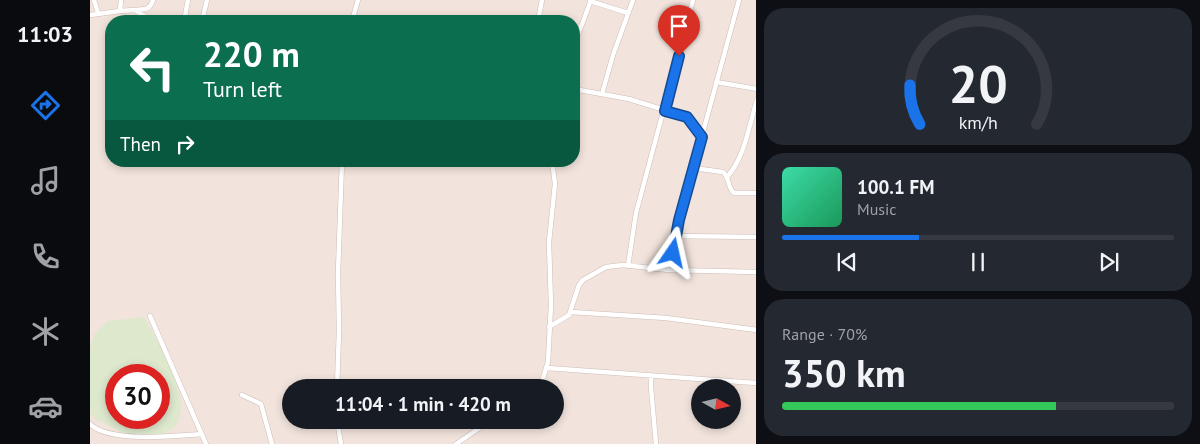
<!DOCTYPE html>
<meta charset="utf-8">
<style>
body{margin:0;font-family:"PT Sans",sans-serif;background:#242831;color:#f1f3f6;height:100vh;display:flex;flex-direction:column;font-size:19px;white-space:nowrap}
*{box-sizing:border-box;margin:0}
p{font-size:16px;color:#9ea1a6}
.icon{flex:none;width:28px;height:28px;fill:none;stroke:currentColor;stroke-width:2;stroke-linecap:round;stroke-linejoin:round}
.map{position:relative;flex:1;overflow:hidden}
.side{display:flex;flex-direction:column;gap:8px;padding:8px;background:#0d0f14;width:444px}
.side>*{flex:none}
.top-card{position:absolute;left:15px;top:15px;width:475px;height:152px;border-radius:20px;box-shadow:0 2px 8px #0003;background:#0b6e4f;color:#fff;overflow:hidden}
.needle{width:32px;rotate:98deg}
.buttons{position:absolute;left:601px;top:379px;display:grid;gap:10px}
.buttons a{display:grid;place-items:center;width:50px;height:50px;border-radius:50%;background:#171b24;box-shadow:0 2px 8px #0003;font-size:25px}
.speed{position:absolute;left:15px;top:364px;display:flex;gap:10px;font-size:25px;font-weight:700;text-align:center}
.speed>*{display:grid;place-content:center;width:65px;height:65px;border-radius:50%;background:#171b24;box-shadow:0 2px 8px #0003;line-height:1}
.speed .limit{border:8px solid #d22;background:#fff;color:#111}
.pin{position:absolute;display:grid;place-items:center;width:42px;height:42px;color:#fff;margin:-51px -21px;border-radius:50% 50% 50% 0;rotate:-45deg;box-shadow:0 0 5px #0007}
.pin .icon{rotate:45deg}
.me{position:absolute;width:55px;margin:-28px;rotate:11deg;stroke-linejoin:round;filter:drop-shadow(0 0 4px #0008)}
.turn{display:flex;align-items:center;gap:18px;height:105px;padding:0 15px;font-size:22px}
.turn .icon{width:65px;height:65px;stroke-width:2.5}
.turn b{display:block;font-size:35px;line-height:42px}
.then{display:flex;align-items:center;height:48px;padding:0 15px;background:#0003;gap:10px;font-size:19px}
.big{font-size:38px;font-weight:700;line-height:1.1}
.side .tile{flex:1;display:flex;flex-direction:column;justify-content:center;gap:8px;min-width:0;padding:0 18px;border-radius:20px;background:#242831}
.side .dial{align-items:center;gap:0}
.dial svg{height:130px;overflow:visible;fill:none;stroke:#363941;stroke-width:7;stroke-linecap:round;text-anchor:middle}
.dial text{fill:#f1f3f6;stroke:none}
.song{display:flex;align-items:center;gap:15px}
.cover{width:60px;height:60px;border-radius:8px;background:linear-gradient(135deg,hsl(160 70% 55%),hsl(150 70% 35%))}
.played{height:5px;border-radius:2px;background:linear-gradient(90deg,#1a73e8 35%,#363941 35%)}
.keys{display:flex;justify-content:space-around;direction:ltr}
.charge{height:8px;border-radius:4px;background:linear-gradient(90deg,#34c759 70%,#363941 0)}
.trip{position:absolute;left:192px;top:379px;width:282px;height:50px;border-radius:25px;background:#171b24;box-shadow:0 2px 8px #0003;font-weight:700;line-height:50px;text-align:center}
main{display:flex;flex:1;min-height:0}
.dock{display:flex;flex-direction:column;width:90px;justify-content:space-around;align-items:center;background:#090b0e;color:#9ea1a6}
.dock .icon{width:35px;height:35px}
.dock .active{color:#1a73e8}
.dock b{font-size:22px;color:#f1f3f6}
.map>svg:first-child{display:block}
.residential{fill:#f2e4dd;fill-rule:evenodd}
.green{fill:#dde8cd;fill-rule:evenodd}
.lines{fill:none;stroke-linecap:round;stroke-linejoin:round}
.minor-casing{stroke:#cfbcb6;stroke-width:5.5}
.minor{stroke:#fff;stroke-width:4.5}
.route-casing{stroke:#114b97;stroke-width:12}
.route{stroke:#1a73e8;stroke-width:9}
</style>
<main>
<nav class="dock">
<b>11:03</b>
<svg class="icon active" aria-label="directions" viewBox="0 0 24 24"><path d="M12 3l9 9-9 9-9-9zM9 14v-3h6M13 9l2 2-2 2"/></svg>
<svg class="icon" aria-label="music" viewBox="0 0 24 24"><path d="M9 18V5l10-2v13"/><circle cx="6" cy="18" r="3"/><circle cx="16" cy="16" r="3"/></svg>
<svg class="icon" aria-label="phone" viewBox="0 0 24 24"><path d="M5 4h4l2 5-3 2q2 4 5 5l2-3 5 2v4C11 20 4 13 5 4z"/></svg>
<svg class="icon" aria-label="climate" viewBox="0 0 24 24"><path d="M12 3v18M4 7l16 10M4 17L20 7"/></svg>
<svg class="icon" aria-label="car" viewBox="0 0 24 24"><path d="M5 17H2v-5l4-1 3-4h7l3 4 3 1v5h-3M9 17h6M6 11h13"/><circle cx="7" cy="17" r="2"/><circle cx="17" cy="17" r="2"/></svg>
</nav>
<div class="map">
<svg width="667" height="444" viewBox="0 0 667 444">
<rect width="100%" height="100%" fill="#fbf3ee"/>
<!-- residential -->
<path class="residential" d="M0,0H666V444H0ZM21,21H484V161H21ZM26,375H69V418H26ZM201,388H466V420H201ZM610,388H642V420H610Z"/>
<!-- green -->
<path class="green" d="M54,317C66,338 91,382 91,406C91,412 89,419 87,425L74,434H38L31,432L5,419L0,413V348L4,335L18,321ZM26,375H69V418H26Z"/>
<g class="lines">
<defs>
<path id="minor" d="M4,0L8,13
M500,1L538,13
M45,10C55,9 60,10 63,0
M30,11L31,0
M0,15L30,11L45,10L62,21
M94,21L98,0
M112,21L117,0
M262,21L268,0
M448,21L452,0
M484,42L491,27L501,0
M626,82L667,89
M484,89L539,99L597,117L612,137
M512,94L523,55L543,0
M603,168L633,172C640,178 637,187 644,193H667
M637,177C655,157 659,125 667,100
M586,236L667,237
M538,266L546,213L603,0
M579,270L589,220L649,0
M481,312L576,318L667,330
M60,316L116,444
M459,327L479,315L489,285L493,280L516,267L533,265L579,270L667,272
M457,368L667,383
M561,376V387L566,444
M247,388L249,330L248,273L252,161
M450,388L458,362L461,305L459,242L465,184L462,161
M152,395L171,404L182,444
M247,420L251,444
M0,424C19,443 86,436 112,434
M366,444L401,420"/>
</defs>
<!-- minor casing -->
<use href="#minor" class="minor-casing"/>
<!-- minor -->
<use href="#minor" class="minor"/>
</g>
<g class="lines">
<defs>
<path id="route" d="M583,253L589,220L612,137L597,117L575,111L589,56"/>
</defs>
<!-- route casing -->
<use href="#route" class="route-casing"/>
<!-- route -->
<use href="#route" class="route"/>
</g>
</svg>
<div class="buttons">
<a><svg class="needle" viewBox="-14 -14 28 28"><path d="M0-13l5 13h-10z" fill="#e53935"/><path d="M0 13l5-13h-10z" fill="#9ea1a6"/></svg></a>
</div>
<div class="speed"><div class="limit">30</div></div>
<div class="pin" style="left:589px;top:56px;background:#d93025"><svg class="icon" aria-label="arrive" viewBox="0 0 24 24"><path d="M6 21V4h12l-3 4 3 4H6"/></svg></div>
<svg class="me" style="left:583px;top:253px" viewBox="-20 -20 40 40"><path d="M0-17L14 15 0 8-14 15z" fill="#1a73e8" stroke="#fff" stroke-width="4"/></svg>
<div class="trip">11:04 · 1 min · 420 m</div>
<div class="top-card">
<div class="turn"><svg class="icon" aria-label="left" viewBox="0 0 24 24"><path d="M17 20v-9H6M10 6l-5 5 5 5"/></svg><div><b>220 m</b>Turn left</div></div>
<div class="then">Then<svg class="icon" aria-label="right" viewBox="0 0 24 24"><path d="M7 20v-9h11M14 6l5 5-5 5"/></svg></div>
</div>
</div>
<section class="side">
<div class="tile dial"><svg viewBox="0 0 100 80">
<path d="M14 69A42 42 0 1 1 86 69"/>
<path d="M14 69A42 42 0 0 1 8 45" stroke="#1a73e8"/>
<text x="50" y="56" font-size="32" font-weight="700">20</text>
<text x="50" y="72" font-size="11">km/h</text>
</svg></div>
<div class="tile">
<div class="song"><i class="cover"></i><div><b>100.1 FM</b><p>Music</p></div></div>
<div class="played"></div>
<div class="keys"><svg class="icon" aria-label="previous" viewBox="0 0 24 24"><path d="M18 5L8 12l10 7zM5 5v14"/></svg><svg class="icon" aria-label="pause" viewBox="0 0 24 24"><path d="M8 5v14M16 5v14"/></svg><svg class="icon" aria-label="next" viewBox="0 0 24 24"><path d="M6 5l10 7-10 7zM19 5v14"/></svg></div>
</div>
<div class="tile"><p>Range · 70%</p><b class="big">350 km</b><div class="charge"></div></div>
</section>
</main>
